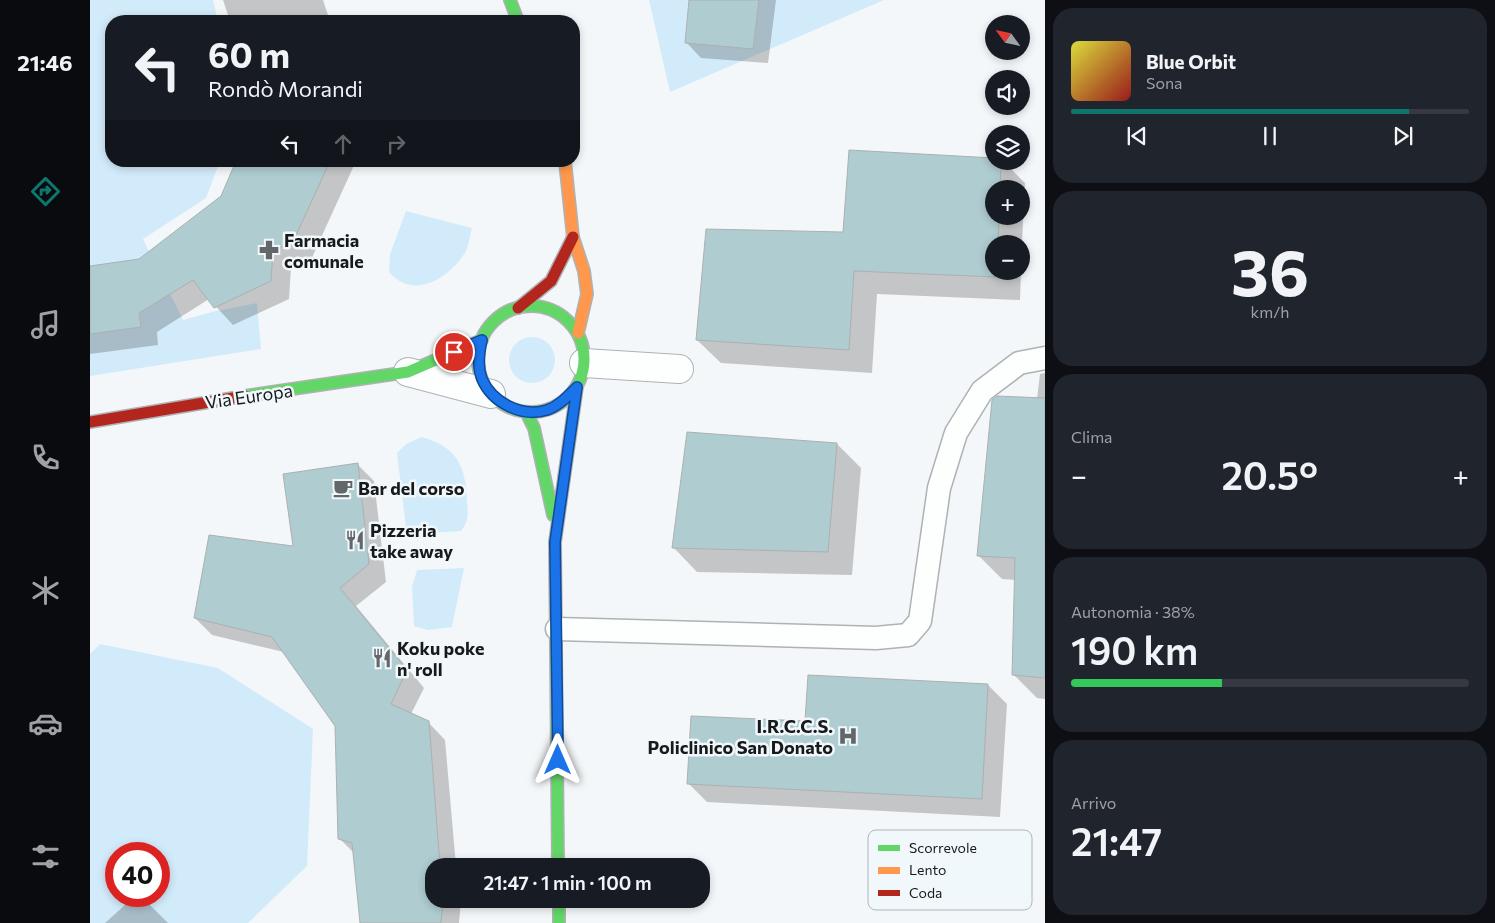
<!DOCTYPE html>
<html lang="it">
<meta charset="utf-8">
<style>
body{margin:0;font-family:Commissioner,sans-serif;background:#20242c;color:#f1f3f6;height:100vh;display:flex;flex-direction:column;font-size:19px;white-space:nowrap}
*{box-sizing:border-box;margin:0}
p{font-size:16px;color:#9ea1a6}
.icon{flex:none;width:28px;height:28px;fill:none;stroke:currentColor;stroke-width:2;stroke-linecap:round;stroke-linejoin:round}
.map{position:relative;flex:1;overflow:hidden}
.side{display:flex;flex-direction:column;gap:8px;padding:8px;background:#0d0f14;width:450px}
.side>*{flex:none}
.guide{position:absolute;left:15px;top:15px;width:475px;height:152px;border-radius:20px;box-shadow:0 2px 8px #0003;background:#171b24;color:#f1f3f6;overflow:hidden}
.needle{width:32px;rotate:303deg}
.controls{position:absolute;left:895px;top:15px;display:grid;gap:10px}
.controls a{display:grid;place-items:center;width:45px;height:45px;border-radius:50%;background:#171b24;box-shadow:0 2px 8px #0003;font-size:25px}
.speed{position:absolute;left:15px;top:842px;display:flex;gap:10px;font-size:25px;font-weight:700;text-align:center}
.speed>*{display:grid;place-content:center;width:65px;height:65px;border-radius:50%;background:#171b24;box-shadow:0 2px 8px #0003;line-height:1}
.speed .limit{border:8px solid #d22;background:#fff;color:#111}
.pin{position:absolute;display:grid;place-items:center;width:42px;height:42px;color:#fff;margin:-21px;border:2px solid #fff;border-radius:50%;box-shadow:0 1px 5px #0007}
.me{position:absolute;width:55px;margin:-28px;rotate:0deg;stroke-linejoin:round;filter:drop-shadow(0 0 4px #0008)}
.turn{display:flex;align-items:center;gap:18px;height:105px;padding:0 20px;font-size:22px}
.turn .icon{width:65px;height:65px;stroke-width:2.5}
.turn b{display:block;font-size:35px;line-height:42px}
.lanes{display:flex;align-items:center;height:48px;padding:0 20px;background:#0003;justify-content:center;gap:25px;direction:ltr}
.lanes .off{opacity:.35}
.big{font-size:38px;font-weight:600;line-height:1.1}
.side .tile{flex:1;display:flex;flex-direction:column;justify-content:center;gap:8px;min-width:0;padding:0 18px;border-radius:20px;background:#20242c}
.side .dial{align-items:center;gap:0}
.dial b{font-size:65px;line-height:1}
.song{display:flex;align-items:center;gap:15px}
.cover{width:60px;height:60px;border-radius:8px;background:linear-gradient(135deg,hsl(60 70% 55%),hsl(0 70% 35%))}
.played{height:5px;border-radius:2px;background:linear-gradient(90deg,#0f766e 85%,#363941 85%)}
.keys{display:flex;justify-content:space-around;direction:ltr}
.heat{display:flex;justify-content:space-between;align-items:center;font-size:28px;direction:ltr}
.charge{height:8px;border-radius:4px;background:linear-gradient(90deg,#34c759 38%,#363941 0)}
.trip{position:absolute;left:335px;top:858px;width:285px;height:50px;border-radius:20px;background:#171b24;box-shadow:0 2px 8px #0003;font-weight:600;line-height:50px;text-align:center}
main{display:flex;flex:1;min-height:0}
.menu{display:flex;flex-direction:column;width:90px;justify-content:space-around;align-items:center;background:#090b0e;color:#9ea1a6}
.menu .icon{width:35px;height:35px}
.menu .active{color:#0f766e}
.menu b{font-size:22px;color:#f1f3f6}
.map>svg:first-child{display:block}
.green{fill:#d2ebfa;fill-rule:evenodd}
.shadow{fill:#0003;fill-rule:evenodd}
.building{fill:#afccd1;stroke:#acb0b0}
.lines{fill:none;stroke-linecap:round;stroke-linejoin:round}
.lane-casing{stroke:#afb2b3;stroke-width:25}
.street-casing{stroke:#afb2b3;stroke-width:30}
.fast-casing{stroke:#afb2b3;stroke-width:14}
.slow-casing{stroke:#afb2b3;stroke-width:14}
.jam-casing{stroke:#afb2b3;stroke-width:14}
.lane{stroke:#fdfefe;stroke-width:22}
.street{stroke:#fdfefe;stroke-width:28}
.fast{stroke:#63d668;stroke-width:11}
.slow{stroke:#ff974d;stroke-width:11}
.jam{stroke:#b3261e;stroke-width:11}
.route-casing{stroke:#114b97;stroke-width:12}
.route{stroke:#1a73e8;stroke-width:9}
.labels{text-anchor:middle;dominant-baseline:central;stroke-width:5;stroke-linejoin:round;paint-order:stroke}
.poi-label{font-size:18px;font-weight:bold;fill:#17191b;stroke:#f1f8fc;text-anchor:start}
.street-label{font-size:18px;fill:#17191b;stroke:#f1f8fc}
.key{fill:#f1f8fc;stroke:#b0b5b8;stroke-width:1}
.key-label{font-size:14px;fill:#17191b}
</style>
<main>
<nav class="menu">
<b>21:46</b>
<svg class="icon active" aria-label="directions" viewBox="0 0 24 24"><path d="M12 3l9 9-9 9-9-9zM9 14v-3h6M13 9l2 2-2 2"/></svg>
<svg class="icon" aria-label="music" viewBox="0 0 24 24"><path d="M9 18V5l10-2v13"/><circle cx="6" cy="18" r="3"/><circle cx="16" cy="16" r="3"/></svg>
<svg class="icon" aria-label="phone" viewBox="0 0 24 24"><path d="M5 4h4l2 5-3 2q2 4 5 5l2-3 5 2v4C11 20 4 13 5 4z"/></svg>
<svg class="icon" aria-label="climate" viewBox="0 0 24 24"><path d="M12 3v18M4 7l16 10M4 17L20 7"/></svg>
<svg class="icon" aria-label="car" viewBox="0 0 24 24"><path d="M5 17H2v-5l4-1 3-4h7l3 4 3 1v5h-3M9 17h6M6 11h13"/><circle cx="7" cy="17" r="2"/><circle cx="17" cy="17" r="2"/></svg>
<svg class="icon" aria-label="filters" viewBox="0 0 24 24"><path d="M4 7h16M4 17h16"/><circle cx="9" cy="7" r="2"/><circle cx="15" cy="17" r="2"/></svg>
</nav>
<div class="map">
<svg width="955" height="923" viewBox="0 0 955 923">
<rect width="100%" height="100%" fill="#f4f7f9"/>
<!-- green -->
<path class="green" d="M0,0H123L128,21H21V161H130L116,198L53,239L93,320L126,311L167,303L171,349L0,376Z
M559,0H794L580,92Z
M316,211L382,228C380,235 379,244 376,251C360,278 324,301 299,272L300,254Z
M419 360a23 23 0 1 1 46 0a23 23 0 1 1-46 0Z
M331,437C367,446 376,467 377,501C378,514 379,521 371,531L324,534L316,528L307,453L316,444Z
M374,568L362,627L338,630L324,626L322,587L327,570Z
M10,644L128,668L223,729L217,866L158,923H0V654ZM26,854H69V896H26Z"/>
<!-- shadow -->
<path class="shadow" d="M133,0H233L240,21H140Z
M601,0H686L678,63L611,58L596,42Z
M147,161H266L220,262L201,267L199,299L143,325L119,299L67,332L68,345L0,354V267L49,260L132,197Z
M904,161H913L935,183L931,262V244H904V271H931L930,300L787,294L782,373L631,363L607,340ZM904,189H931V216H904Z
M955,373V699L947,698L923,674L926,580L912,579L888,555L947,399L950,374Z
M598,433L747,444L771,468L762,575L607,572L584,548Z
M267,464L284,481L296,582L266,606L334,688L321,714L338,722L355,740L366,866H344V899H371L369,923H271L264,853L250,839L247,726L194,652L122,635L105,618L204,547Z
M898,685L917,704L910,817L617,802L598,783L716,722Z
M45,896H51L78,923H15Z"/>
<!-- building -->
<path class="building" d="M599,0H669L663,49L595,43Z
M759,150L904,158V161H911L910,189H904V216H909L908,244H904V271H907L906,277L764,271L759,350L606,340L616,229L753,232Z
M146,161H240L202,244L183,249L181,281L124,308L103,280L49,313L51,327L0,334V266L49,259L131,196Z
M907,396L955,398V678L922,675L925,558L887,556L902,400Z
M597,432L747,443L738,552L582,548Z
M268,463L279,564L250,588L317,670L301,704L339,721L350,866H344V899H353L351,923H270L262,843L248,839L245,726L182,637L104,618L119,535L203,546L193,474Z
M718,675L898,684L892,799L597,784L601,716L715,721Z"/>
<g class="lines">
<defs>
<path id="lane" d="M467,629L786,638L818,635L830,621L849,488L866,433L892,391L929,363L955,358"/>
<path id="street" d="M494,363L589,369
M318,372L401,394"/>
<path id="fast" d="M420,0L428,21
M388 359a53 53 0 1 1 106 0a53 53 0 1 1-106 0Z
M155,396L318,372L392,340
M436,412L444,428L463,515
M468,866L465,542L474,478
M469,899V923"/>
<path id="slow" d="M475,161L483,237L494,271L497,294L488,333
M474,478L487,387"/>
<path id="jam" d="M428,308L461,281L483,237
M0,422L155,396"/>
</defs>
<!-- lane casing -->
<use href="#lane" class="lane-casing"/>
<!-- street casing -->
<use href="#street" class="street-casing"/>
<!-- fast casing -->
<use href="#fast" class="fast-casing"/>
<!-- slow casing -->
<use href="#slow" class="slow-casing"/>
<!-- jam casing -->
<use href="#jam" class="jam-casing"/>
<!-- lane -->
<use href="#lane" class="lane"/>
<!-- street -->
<use href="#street" class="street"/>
<!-- fast -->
<use href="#fast" class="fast"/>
<!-- slow -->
<use href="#slow" class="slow"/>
<!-- jam -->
<use href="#jam" class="jam"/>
</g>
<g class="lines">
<defs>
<path id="route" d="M364,352L392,340C389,353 387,366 392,379C402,402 431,418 457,410C469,406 478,396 487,387L465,542L468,760"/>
</defs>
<!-- route casing -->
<use href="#route" class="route-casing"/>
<!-- route -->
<use href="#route" class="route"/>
</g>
<!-- icons -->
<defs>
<symbol id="pharmacy-bare" viewBox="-9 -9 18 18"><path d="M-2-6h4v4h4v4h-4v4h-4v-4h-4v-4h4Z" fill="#646769" stroke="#f1f8fc" stroke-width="2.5" paint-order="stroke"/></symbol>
<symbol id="cafe-bare" viewBox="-9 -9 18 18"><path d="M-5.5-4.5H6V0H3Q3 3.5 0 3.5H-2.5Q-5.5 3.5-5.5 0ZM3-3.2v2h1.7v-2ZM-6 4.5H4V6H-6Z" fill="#646769" stroke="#f1f8fc" stroke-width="2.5" paint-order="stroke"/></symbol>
<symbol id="restaurant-bare" viewBox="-9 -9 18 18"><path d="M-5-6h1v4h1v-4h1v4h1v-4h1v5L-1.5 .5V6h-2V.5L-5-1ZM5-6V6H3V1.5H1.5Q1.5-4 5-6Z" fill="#646769" stroke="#f1f8fc" stroke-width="2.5" paint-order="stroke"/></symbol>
<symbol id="hospital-bare" viewBox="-9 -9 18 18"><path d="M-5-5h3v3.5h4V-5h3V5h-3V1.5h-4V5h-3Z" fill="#646769" stroke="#f1f8fc" stroke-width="2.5" paint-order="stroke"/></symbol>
</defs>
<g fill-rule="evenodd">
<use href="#pharmacy-bare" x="165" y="236" width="28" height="28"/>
<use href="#cafe-bare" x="239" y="474" width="28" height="28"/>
<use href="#restaurant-bare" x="251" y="526" width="28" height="28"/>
<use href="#restaurant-bare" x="278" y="644" width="28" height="28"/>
<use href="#hospital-bare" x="744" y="722" width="28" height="28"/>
</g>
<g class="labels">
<!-- poi labels -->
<g class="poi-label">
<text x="194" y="240">Farmacia<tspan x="194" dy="21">comunale</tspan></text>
<text x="268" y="488">Bar del corso</text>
<text x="280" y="530">Pizzeria<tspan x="280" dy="21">take away</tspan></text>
<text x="307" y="648">Koku poke<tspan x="307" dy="21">n' roll</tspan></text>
<text x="743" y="726" text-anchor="end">I.R.C.C.S.<tspan x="743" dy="21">Policlinico San Donato</tspan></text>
</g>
<!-- street labels -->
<g class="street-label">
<text transform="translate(159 396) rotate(-8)">Via Europa</text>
</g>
</g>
<!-- legend -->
<rect x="778" y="830" width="164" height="80" rx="8" class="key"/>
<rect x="788" y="845" width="22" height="6" fill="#63d668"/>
<rect x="788" y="867" width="22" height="7" fill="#ff974d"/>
<rect x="788" y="890" width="22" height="6" fill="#b3261e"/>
<g class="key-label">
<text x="819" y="853">Scorrevole</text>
<text x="819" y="875">Lento</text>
<text x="819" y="898">Coda</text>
</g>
</svg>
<div class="controls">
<a><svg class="needle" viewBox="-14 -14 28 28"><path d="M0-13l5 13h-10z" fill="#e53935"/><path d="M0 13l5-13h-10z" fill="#9ea1a6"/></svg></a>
<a><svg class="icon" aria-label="sound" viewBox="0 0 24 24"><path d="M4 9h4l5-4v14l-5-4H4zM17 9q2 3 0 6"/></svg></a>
<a><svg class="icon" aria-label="layers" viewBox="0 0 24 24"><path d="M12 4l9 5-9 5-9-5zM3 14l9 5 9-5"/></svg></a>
<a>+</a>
<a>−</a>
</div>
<div class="speed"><div class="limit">40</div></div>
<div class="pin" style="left:364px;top:352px;background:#d93025"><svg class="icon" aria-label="arrive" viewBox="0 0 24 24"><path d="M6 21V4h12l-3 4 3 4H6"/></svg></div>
<svg class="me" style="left:468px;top:760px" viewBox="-20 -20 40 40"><path d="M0-17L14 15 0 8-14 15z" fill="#1a73e8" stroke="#fff" stroke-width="4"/></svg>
<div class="trip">21:47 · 1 min · 100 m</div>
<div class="guide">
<div class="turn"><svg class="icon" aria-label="left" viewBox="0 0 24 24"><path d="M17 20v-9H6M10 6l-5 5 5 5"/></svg><div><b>60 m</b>Rondò Morandi</div></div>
<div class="lanes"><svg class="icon" aria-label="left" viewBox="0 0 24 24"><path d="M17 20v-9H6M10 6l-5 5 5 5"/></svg><svg class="icon off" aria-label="ahead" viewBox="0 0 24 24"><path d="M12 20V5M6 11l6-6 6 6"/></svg><svg class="icon off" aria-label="right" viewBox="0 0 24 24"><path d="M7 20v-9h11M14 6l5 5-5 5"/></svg></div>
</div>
</div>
<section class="side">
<div class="tile">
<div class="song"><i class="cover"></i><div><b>Blue Orbit</b><p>Sona</p></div></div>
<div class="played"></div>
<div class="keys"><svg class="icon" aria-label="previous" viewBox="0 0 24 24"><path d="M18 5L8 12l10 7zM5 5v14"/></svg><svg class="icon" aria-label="pause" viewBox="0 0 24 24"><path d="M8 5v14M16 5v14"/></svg><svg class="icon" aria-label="next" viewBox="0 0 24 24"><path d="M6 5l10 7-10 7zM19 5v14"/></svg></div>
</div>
<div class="tile dial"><b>36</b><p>km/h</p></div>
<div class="tile"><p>Clima</p>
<div class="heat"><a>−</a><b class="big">20.5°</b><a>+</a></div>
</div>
<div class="tile"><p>Autonomia · 38%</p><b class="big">190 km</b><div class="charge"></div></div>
<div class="tile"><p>Arrivo</p><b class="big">21:47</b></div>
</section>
</main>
